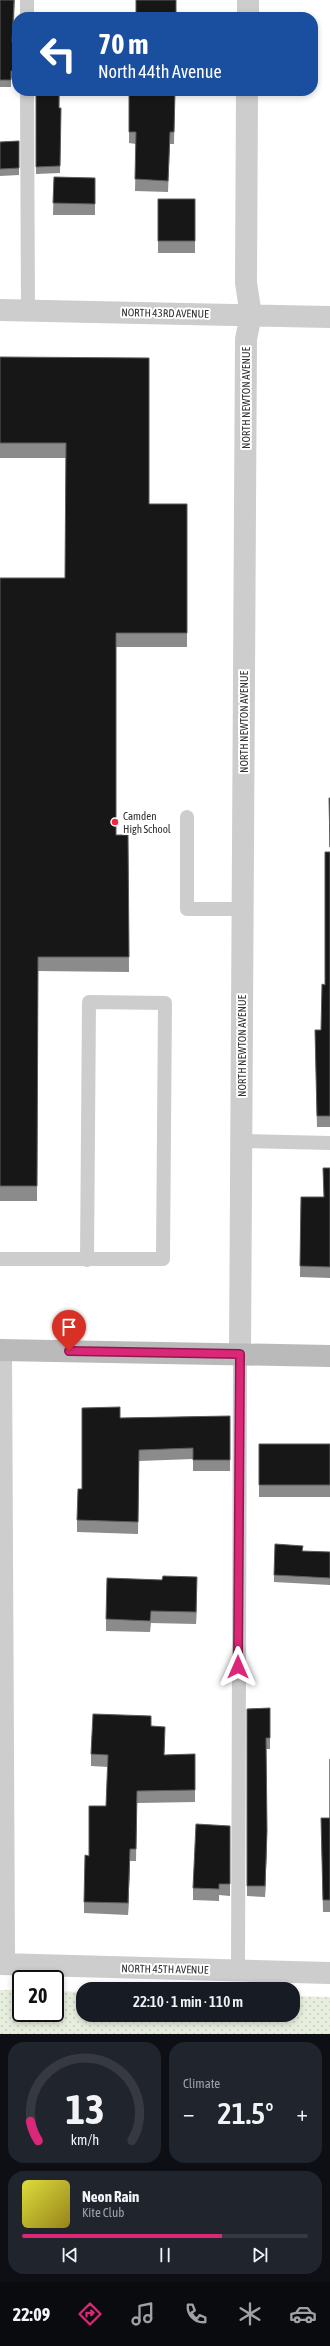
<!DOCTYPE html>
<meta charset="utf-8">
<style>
body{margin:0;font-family:"Asap Condensed",sans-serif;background:#20242c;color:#f1f3f6;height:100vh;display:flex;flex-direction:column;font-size:15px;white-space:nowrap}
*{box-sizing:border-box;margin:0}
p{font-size:13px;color:#9ea1a6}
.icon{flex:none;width:22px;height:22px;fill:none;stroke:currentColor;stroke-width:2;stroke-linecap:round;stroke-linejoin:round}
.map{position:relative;height:2034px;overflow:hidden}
.sheet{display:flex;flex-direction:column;gap:8px;padding:8px;background:#0d0f14;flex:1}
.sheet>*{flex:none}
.top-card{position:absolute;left:12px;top:12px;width:306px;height:84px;border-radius:16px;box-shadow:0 2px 6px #0003;background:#1a4fa0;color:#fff;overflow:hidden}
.speed{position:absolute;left:12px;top:1970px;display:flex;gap:8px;font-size:20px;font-weight:700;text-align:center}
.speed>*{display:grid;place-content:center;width:52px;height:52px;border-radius:50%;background:#171b24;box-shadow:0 2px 6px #0003;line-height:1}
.speed .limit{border:2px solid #111;border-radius:6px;background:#fff;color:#111}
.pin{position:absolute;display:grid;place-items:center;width:34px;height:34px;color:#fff;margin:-41px -17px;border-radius:50% 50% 50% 0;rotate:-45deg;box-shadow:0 0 4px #0007}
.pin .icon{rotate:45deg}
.me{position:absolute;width:44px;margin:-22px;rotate:0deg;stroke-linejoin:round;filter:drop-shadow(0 0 3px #0008)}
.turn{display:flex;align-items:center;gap:14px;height:84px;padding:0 20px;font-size:18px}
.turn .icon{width:52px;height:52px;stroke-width:2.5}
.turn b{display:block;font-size:28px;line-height:34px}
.big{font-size:30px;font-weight:600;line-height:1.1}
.sheet .widget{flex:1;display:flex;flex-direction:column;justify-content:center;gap:6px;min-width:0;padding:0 14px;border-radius:16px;background:#20242c}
.sheet .dial{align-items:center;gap:0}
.dial svg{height:104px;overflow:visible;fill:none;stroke:#363941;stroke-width:7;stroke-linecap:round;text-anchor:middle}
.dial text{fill:#f1f3f6;stroke:none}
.song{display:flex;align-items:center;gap:12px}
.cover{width:48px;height:48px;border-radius:6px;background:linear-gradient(135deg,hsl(60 70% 55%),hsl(50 70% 35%))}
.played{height:4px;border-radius:2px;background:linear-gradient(90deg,#db2777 70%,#363941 70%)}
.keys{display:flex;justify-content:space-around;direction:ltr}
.heat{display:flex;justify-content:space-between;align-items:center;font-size:22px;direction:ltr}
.sheet .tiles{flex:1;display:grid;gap:8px;grid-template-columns:1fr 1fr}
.widget:last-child{grid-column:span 2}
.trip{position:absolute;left:76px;top:1982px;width:224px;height:40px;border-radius:16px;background:#171b24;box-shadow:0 2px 6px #0003;font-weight:600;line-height:40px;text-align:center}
.dock{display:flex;height:64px;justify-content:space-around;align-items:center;background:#090b0e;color:#9ea1a6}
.dock .icon{width:28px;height:28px}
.dock .selected{color:#db2777}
.dock b{font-size:18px;color:#f1f3f6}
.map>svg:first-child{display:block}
.grass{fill:url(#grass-dots)}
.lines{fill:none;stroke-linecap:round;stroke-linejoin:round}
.lane{stroke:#cdcdcd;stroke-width:14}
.street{stroke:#cdcdcd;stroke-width:22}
.secondary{stroke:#bababa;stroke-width:22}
.wall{fill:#8b8b8b}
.shaded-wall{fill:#5d5d5d}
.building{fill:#171717;stroke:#5d5d5d}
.route-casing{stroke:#8e194d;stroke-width:10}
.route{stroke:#db2777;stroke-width:7}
.poi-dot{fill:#f2263e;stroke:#fff;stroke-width:1.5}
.labels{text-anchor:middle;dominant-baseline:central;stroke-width:4;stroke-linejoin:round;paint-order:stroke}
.street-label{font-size:11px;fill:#303030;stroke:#fff}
.poi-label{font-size:11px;fill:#303030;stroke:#fff;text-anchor:start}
</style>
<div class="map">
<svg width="330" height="2034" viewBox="0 0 330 2034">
<defs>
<pattern id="grass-dots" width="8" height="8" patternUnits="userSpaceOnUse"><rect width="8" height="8" fill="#e7eedd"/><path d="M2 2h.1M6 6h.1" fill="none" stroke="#c6ccbe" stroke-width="1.8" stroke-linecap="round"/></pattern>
</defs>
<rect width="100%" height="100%" fill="#fff"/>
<!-- grass -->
<path class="grass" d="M0,1990H21V2013H55V1991L83,1992V2015H293V1996L330,1997V2034H0Z"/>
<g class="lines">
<!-- lane -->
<path class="lane" d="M27,0V17
M27,91L28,311
M187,817V909H243
M241,1141L330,1143
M0,1259H163L165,1003L89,1002L87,1260
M238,1971L240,1354"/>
<!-- street -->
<path class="street" d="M248,17V0
M0,310L330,317
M1,1350L4,1955L1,1964
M240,1354L246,339L251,315L246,283L247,91
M0,1964L330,1973"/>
<!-- secondary -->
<path class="secondary" d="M0,1350L330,1356"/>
</g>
<!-- wall -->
<path class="wall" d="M0,0H15L13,42H17V78H11V87H0Z
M36,91H60L59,108H61L60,173L36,174Z
M129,91H175L174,144H170L168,192L135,191L136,144L129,143Z
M19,141V175L0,176V142Z
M54,177L95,178V215H53Z
M158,199H195V253H158Z
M0,357L149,504H187V647H116V835H128L129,972L38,971L37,1201H0V578H65L66,458H0Z
M329,798H330V1127H317L315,1030H321L325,985L330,852Z
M323,1168H330V1278L300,1277L301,1197H324Z
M230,1416V1471H193V1459L139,1461L138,1534L77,1532V1520L82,1489L120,1418Z
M259,1444H330V1497H259Z
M330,1552V1585L274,1582V1575Z
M197,1589L196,1624L151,1623L150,1632L106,1631V1619Z
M270,1708V1749H266L267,1842L265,1897L247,1896V1709Z
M151,1726L165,1739L164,1755L195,1754V1802L137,1803L136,1861H130L128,1915L84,1913V1902L89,1856L106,1806L108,1767L91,1766V1754Z
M330,1759V1912H323L321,1818H330Z
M230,1826V1896L219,1895V1901L193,1900V1888Z"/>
<!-- shaded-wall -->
<path class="shaded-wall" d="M197,1577V1589L196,1624V1612Z
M267,1831V1842L265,1897V1886Z
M130,1849V1861L128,1915V1903Z"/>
<!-- building -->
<path class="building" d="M0,0H14L12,42H17V71H11V80H0Z
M136,0H176V17H136Z
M36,91H59V108H61L60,166L36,167Z
M129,91H175L174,132H170L168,181L135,179L136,132H129Z
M19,141V168L0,169V142Z
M54,177L95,178V204L53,203Z
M158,199H195V241H158Z
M0,357L149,358V504H187V633H116V835H128L129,957H38L37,1186H0V578H65L66,443H0Z
M329,798H330V847Z
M325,852H330V1116H317L315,1030H321L322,984L325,985Z
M323,1168H330V1267L300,1266L301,1197H324Z
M120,1407V1418L230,1416V1460H193V1448L139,1450L138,1522L77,1520L78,1489H82V1408Z
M259,1444H330V1485H259Z
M275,1544L303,1546L302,1551L330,1552V1578L274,1575Z
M163,1576L197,1577L196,1612L151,1611L150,1621L106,1619L107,1578L162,1580Z
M270,1708V1738H266L267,1831L265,1886H247V1709Z
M93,1714L151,1716V1726L165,1727L164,1755L195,1754V1790L137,1791L136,1849H130L128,1903L84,1902L85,1855L89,1856V1806H106L108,1755L91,1754Z
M330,1759V1900H323L321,1818H330Z
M196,1824L230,1826V1884H219V1889L193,1888Z"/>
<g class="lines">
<defs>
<path id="route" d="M69,1351L240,1354L238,1667"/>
</defs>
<!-- route casing -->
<use href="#route" class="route-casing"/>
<!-- route -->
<use href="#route" class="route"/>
</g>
<!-- markers -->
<circle class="poi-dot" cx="115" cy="822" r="4"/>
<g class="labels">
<!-- street labels -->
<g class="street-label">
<text transform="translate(165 313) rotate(1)">NORTH 43RD AVENUE</text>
<text transform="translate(246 398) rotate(-90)">NORTH NEWTON AVENUE</text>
<text transform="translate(244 722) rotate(-90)">NORTH NEWTON AVENUE</text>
<text transform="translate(242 1046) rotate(-90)">NORTH NEWTON AVENUE</text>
<text transform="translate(165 1969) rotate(1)">NORTH 45TH AVENUE</text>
</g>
<!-- poi labels -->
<g class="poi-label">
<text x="123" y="816">Camden<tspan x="123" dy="13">High School</tspan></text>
</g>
</g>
</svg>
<div class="speed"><div class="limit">20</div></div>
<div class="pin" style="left:69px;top:1351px;background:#d93025"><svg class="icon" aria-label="arrive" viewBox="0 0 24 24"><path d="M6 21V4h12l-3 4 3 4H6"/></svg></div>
<svg class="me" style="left:238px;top:1667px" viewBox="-20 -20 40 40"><path d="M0-17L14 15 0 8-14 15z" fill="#db2777" stroke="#fff" stroke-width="4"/></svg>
<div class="trip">22:10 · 1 min · 110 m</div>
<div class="top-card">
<div class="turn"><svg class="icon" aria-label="left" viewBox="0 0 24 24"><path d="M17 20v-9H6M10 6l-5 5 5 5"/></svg><div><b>70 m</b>North 44th Avenue</div></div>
</div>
</div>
<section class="sheet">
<div class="tiles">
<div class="widget dial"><svg viewBox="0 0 100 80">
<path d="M14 69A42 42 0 1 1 86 69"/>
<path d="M14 69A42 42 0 0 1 8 54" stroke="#db2777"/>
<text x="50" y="56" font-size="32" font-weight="700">13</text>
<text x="50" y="72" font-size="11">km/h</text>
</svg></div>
<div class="widget"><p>Climate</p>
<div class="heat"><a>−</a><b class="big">21.5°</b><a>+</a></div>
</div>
<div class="widget">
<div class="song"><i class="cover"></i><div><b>Neon Rain</b><p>Kite Club</p></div></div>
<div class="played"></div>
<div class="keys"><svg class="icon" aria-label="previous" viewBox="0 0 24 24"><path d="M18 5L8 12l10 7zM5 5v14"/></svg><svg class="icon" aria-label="pause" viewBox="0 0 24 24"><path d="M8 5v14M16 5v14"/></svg><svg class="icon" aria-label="next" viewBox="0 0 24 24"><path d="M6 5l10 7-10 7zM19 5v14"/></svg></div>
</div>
</div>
</section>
<nav class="dock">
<b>22:09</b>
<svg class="icon selected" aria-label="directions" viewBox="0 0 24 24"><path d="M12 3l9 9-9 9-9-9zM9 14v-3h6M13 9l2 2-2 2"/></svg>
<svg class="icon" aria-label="music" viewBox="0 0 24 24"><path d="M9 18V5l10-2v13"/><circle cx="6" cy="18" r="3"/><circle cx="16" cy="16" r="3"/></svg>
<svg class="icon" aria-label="phone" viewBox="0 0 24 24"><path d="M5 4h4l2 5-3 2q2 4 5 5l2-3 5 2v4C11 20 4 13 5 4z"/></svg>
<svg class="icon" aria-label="climate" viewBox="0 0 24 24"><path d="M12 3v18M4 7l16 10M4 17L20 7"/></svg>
<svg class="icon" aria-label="car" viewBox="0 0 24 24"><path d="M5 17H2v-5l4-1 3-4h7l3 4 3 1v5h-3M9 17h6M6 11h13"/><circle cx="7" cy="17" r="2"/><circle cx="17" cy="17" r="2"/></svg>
</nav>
